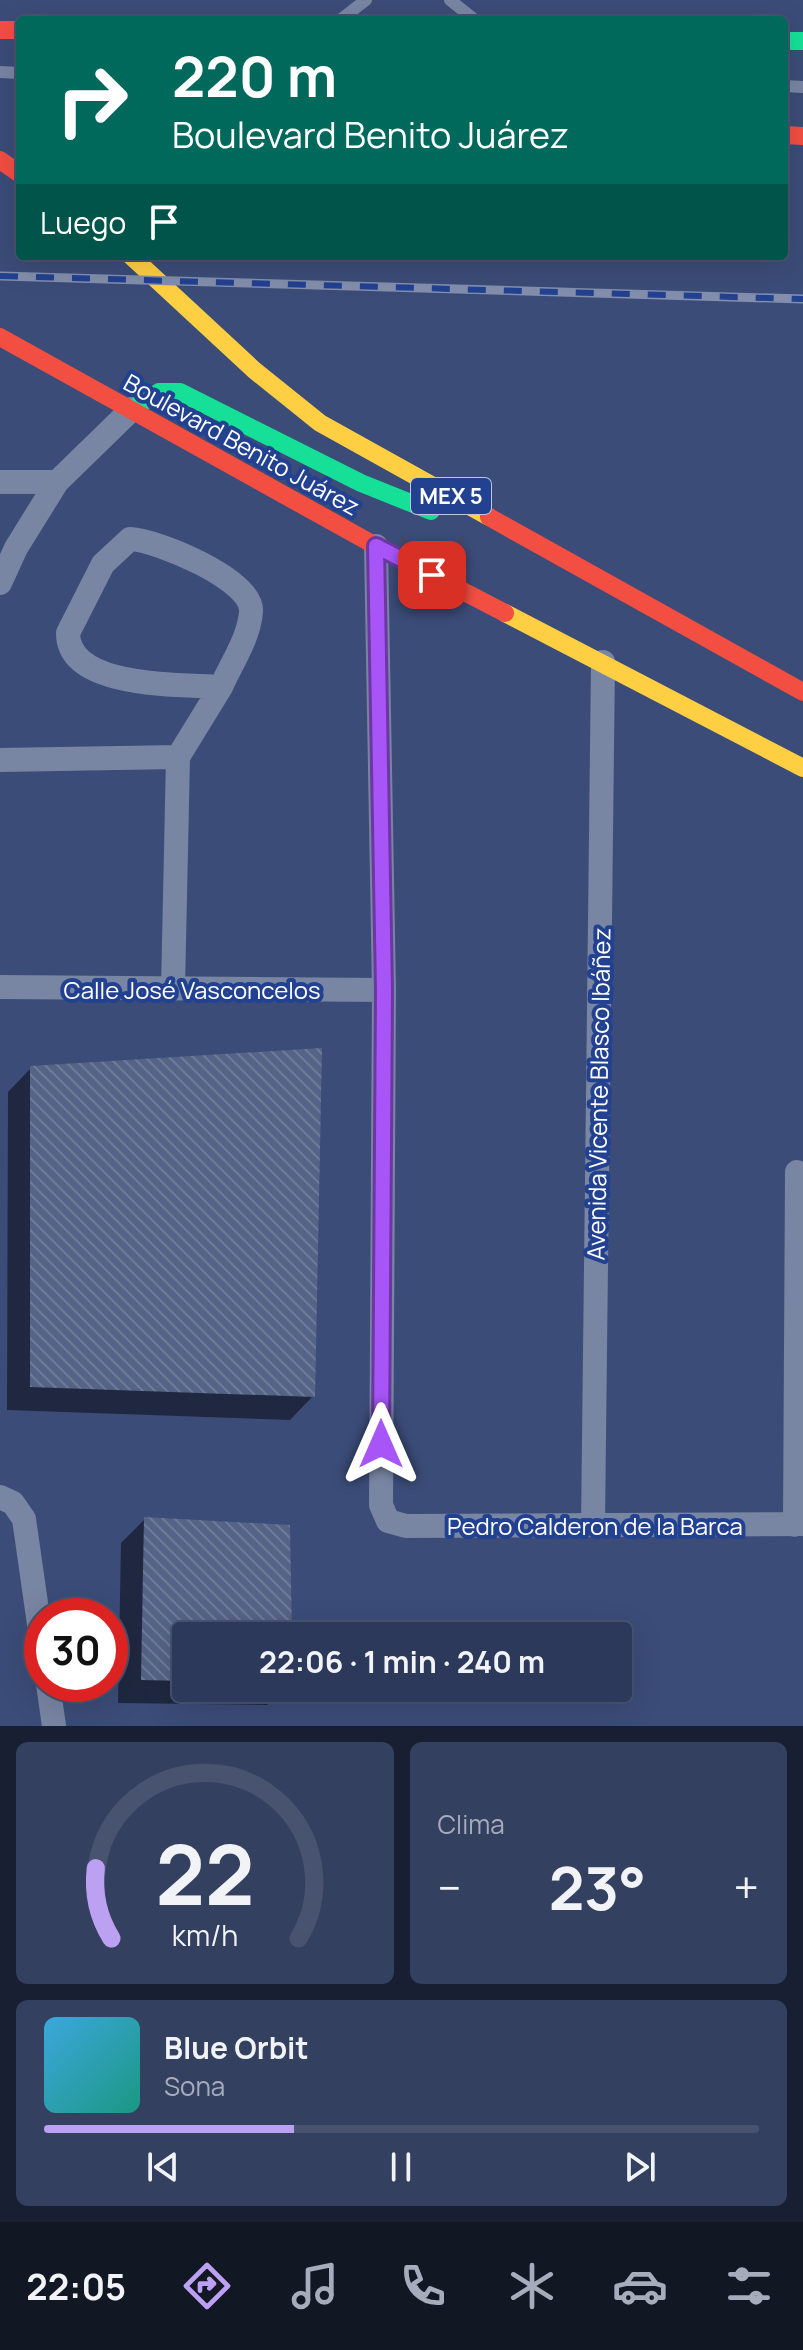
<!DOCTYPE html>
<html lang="es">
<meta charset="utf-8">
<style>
body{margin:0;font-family:Manrope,sans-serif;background:#344060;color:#f1f3f6;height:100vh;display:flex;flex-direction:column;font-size:30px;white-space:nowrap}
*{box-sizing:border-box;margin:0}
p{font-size:26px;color:#a6acbb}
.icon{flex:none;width:44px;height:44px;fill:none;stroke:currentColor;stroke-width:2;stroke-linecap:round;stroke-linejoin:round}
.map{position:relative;height:1726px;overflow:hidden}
.details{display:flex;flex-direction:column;gap:16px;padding:16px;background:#181f32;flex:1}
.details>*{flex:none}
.top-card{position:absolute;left:16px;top:16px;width:772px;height:244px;border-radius:8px;box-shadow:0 8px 32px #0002,0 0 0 2px #485370;background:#00695c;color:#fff;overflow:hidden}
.speed{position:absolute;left:24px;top:1598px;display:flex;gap:16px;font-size:40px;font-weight:700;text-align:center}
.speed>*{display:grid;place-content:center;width:104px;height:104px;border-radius:50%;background:#2c395a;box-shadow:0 8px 32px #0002,0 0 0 2px #485370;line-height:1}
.speed .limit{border:12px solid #d22;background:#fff;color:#111}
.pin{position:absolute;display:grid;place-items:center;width:68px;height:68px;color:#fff;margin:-34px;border-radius:16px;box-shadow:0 4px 12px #0006}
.me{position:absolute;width:88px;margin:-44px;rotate:0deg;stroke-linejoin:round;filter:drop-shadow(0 0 6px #0008)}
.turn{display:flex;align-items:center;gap:28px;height:168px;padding:0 24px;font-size:36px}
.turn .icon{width:104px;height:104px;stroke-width:2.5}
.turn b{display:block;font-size:56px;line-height:68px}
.then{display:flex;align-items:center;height:76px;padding:0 24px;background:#0003;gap:16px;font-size:30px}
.big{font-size:60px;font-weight:700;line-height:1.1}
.details .card{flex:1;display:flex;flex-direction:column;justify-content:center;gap:12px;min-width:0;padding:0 28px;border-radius:12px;background:#344060}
.details .dial{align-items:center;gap:0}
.dial svg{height:208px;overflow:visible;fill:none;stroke:#485370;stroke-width:7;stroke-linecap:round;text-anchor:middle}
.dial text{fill:#f1f3f6;stroke:none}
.song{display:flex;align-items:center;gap:24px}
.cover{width:96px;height:96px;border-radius:12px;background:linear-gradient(135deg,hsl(200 70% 55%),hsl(170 70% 35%))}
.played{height:8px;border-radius:4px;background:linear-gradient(90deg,#bca0f2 35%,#485370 35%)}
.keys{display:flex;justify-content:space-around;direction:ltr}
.heat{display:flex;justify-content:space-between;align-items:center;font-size:44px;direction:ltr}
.details .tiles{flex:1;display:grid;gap:16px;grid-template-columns:1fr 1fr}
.card:last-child{grid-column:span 2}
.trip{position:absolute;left:172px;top:1622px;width:460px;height:80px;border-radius:8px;background:#2c395a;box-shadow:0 8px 32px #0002,0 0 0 2px #485370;font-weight:700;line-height:80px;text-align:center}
.menu{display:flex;height:128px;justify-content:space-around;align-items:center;background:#121724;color:#a6acbb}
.menu .icon{width:56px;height:56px}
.menu .on{color:#bca0f2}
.menu b{font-size:36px;color:#f1f3f6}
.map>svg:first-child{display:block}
.shadow{fill:#0007}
.building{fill:url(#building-back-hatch)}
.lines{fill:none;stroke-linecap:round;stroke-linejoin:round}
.lane{stroke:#7885a3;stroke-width:12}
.street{stroke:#7885a3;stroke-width:24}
.fast{stroke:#16e098;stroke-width:18}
.slow{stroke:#ffcf43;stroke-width:18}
.jam{stroke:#f24e42;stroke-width:18}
.rail-casing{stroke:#828eab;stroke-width:9}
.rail{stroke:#224191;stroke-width:6;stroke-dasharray:18;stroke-linecap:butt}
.route-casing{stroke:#6d37a1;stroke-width:20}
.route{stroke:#a855f7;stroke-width:14}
.labels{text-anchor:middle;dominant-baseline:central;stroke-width:8;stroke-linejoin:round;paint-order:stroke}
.shield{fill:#224191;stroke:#bdc6de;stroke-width:2}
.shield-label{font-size:22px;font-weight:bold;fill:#fff}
.street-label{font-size:24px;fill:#fff;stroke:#224191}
</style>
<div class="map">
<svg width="803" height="1726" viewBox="0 0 803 1726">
<defs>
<pattern id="building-back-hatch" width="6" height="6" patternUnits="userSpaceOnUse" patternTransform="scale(2)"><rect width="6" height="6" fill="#556386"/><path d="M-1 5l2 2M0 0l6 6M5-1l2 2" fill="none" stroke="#6e7a98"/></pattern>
</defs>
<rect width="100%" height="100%" fill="#3b4c78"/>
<!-- shadow -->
<path class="shadow" d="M31,1068L313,1396L290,1420L7,1410L8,1092Z
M145,1519L290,1636H186V1688H284L267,1705L118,1703L121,1543Z"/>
<!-- building -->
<path class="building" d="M322,1048L315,1397L30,1387V1066Z
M144,1517L290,1525L292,1636H186V1681L141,1680Z"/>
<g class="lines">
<!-- lane -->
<path class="lane" d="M450,0L475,20
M340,20L366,0
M0,72L20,73
M784,86L803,87"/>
<!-- street -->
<path class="street" d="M0,482H57
M376,546L384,990L381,1505L388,1521L406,1526L803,1524
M0,583L16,548L57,482L132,409
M178,757L221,687C181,684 68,689 68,633L103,564L130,539C157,540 254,580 251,612C249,638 231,664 221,687
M0,760L178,757
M0,987L384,990
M173,989L178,757
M0,1497L13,1503L24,1519L42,1645
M593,1525L603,662
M795,1525L797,1172
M48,1684L54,1726"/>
<!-- fast -->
<path class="fast" d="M784,41H803
M132,409L159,392H180L361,483L431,511"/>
<!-- slow -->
<path class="slow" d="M131,256L254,370L320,423L489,517
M505,613L803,768"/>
<!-- jam -->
<path class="jam" d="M0,30H20
M784,135L803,136
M0,160L20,174
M0,337L376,546L505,613
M489,517L803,692"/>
<defs>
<path id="rail" d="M0,276L803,299"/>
</defs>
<!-- rail casing -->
<use href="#rail" class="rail-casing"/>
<!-- rail -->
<use href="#rail" class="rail"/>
</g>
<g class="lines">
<defs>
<path id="route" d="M381,1444L384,990L376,546L432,575"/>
</defs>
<!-- route casing -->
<use href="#route" class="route-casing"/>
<!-- route -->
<use href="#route" class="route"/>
</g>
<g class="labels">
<!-- shield labels -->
<rect class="shield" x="411" y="478" width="80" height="36" rx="6"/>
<g class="shield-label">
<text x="451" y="496">MEX 5</text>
</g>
<!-- street labels -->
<g class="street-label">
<text transform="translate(242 444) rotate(29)">Boulevard Benito Juárez</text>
<text x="192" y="989">Calle José Vasconcelos</text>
<text transform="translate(598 1094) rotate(-89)">Avenida Vicente Blasco Ibáñez</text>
<text x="595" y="1525">Pedro Calderon de la Barca</text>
</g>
</g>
</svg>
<div class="speed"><div class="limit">30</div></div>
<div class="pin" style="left:432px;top:575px;background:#d93025"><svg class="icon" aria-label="arrive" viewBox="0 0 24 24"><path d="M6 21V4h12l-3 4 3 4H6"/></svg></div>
<svg class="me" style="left:381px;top:1444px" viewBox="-20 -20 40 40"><path d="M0-17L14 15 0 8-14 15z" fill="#a855f7" stroke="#fff" stroke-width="4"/></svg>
<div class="trip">22:06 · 1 min · 240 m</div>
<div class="top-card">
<div class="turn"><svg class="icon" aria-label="right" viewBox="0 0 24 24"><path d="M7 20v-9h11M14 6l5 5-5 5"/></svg><div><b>220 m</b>Boulevard Benito Juárez</div></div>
<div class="then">Luego<svg class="icon" aria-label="arrive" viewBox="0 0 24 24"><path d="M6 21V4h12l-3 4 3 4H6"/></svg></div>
</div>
</div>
<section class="details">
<div class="tiles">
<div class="card dial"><svg viewBox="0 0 100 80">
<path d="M14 69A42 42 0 1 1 86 69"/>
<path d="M14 69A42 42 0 0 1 8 42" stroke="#bca0f2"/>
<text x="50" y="56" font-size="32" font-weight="700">22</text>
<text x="50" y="72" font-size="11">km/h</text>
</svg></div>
<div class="card"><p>Clima</p>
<div class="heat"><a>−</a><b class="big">23°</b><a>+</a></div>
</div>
<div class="card">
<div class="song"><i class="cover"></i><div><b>Blue Orbit</b><p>Sona</p></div></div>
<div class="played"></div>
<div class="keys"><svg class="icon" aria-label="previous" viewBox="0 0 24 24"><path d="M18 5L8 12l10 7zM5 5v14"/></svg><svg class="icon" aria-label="pause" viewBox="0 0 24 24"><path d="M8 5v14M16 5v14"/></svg><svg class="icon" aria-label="next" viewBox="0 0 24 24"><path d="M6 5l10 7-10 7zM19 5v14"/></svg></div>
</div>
</div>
</section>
<nav class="menu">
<b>22:05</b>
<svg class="icon on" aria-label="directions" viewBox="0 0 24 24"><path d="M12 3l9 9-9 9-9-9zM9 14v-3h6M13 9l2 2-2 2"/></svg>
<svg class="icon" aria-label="music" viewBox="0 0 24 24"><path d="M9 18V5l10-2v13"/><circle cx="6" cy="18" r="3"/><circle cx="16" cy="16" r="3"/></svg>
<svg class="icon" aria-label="phone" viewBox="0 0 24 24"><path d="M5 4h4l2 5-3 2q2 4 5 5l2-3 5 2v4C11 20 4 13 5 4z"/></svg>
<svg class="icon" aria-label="climate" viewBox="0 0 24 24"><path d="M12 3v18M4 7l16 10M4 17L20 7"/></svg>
<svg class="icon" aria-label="car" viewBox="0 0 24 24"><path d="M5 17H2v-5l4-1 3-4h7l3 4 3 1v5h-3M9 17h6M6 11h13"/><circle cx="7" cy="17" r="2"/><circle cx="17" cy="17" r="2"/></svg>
<svg class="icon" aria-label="filters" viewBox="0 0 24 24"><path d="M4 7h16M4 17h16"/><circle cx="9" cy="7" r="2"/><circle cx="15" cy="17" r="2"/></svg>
</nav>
